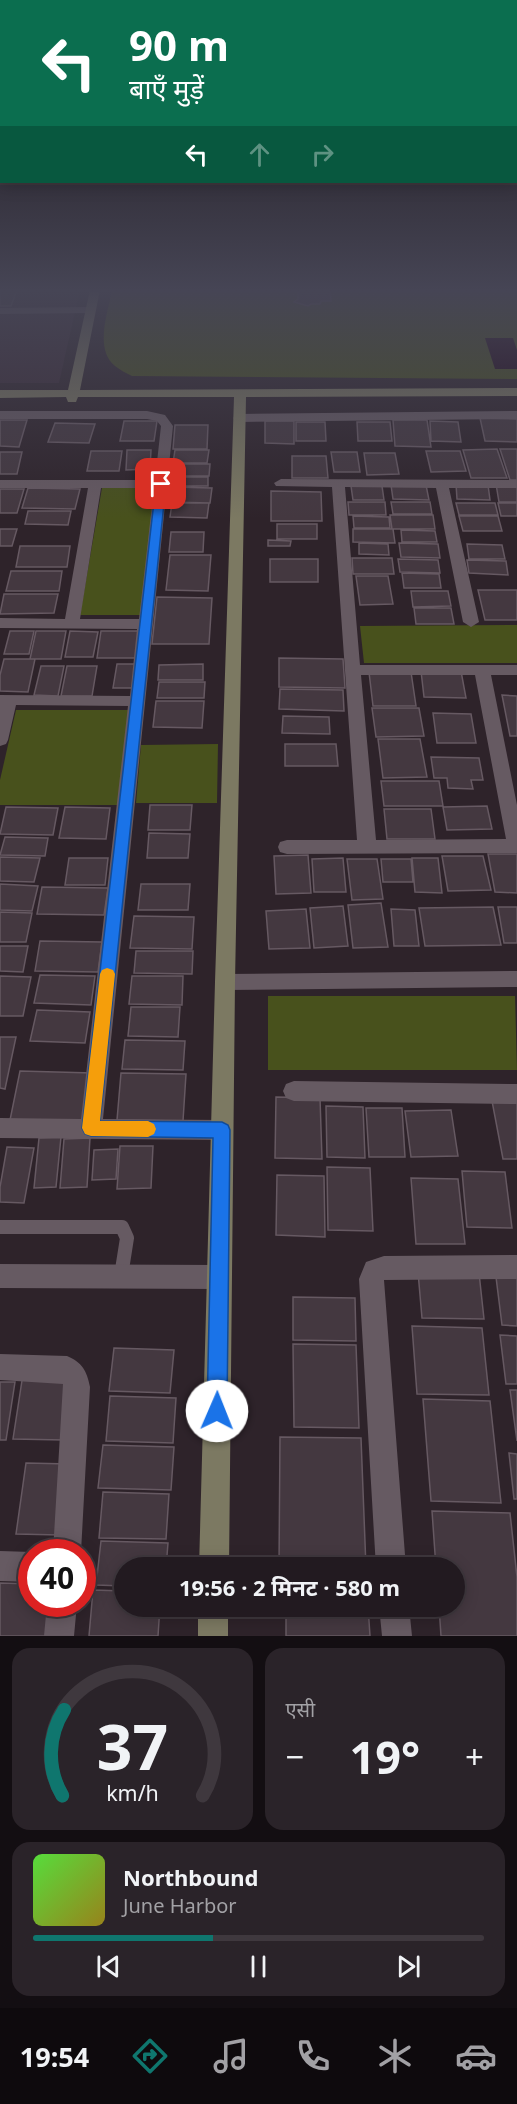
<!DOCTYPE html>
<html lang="hi">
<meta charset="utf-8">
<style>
body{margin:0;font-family:"Noto Sans","Noto Sans Devanagari",sans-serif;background:#2a2329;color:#f1f3f6;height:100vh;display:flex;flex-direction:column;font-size:22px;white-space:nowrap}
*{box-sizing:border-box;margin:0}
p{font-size:20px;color:#a2a1a5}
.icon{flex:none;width:33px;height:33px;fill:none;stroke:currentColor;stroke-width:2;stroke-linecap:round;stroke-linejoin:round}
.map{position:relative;height:1636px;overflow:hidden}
.sheet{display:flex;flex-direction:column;gap:12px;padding:12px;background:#130e12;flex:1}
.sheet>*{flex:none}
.guide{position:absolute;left:0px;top:0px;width:518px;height:183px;box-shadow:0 3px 15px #0003,0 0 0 2px #3f383e;background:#0b6e4f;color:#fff;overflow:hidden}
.speed{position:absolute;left:18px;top:1539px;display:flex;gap:12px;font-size:30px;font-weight:700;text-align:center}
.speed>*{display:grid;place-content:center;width:78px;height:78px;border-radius:50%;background:#221a20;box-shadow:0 3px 15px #0003,0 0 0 2px #3f383e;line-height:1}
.speed .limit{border:9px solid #d22;background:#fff;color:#111}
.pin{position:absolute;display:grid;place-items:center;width:51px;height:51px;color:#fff;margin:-26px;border-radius:12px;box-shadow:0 3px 9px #0006}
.me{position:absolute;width:66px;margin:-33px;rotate:1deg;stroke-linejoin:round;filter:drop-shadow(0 0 4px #0008)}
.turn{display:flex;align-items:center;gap:21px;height:126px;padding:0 30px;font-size:27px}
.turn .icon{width:78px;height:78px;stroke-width:2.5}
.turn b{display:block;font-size:42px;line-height:51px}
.lanes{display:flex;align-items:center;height:57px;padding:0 30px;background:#0003;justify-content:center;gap:30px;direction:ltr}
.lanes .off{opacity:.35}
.big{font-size:45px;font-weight:700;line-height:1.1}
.sheet .tile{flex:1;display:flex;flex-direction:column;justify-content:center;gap:9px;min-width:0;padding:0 21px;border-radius:18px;background:#2a2329}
.sheet .dial{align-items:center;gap:0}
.dial svg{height:156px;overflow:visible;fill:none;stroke:#3f383e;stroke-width:7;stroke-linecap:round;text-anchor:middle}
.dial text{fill:#f1f3f6;stroke:none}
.song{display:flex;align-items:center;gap:18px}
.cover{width:72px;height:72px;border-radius:9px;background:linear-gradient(135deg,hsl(110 70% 55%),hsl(50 70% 35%))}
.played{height:6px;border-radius:3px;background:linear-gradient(90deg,#0f766e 40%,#3f383e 40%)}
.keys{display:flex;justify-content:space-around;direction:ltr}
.heat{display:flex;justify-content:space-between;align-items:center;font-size:33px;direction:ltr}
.sheet .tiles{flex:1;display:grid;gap:12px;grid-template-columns:1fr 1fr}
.tile:last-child{grid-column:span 2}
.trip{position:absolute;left:114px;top:1557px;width:351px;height:60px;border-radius:30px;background:#221a20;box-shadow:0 3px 15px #0003,0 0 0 2px #3f383e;font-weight:700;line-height:60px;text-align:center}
.menu{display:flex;height:96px;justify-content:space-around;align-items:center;background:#0e0a0d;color:#a2a1a5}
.menu .icon{width:42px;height:42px}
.menu .active{color:#0f766e}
.menu b{font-size:27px;color:#f1f3f6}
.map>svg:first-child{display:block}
.built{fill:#3a2a36}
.green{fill:#48511c}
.water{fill:#1c0016}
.building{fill:#443840;stroke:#665962;stroke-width:1.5}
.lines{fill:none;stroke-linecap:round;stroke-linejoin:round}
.lane-far1{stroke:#665a62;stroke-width:6}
.lane{stroke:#665a62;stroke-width:14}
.street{fill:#665a62;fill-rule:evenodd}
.secondary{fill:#7c7962;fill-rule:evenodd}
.route{fill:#1a73e8;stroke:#114b97;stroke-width:1.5}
.slow{fill:#f59e0b}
</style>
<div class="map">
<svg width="517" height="1636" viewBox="0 0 517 1636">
<rect width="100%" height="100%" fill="#2e232a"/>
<!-- built -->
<path class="built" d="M0,290H80L59,383H0Z"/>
<!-- green -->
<path class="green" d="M112,290H517V379L132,376C126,373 120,370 115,366C94,349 108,312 112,290Z
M102,488H155L141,615H80Z
M517,625V663H364L360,626Z
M16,710H130L118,805H0V780Z
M218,744L217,803H136L141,745Z
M268,996H515L517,1070H268Z"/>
<!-- water -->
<path class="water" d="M485,338H513L517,350V369H495Z"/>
<!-- building -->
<path class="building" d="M0,290H17L11,306H0Z
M298,290H330L331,301H321L320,304H311L308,306L294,302L298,299Z
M480,418L517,419V442L485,441Z
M0,420H27L19,447L0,446Z
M393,420H427L431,447L395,446Z
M124,421H157L154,441H120Z
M265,421H294V444L265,443Z
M430,421L458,422L461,442L431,441Z
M296,422H325L326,441H296Z
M357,422H390L392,441H358Z
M55,423L95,424L89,443L48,442Z
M175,425H208L207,449H173Z
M497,449L507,478H471L463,450Z
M500,449H517V480H510Z
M127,450H151L150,469L126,470Z
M175,450H209L207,463H173Z
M91,451H122L119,471H87Z
M426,451H460L466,471L431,472Z
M0,452H22L17,474H0Z
M331,452H357L360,472H334Z
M364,453H395L399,474L367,475Z
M292,456H326L328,478H292Z
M172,464H210L209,476H171Z
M178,477H208V486H177Z
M456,484L488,485L490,500L457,499Z
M496,484L517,485V502H499Z
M391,485H426L429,500L393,499Z
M351,486H382L384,500H353Z
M173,487L212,488L210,503L170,502Z
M28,488L80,489L75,509L22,508Z
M0,489H24L17,513H0Z
M271,491L321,492L322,521H271Z
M348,502H385L386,515H349Z
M391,502H430L432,514H393Z
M172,503H209L207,518L170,517Z
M456,503H495L498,515H459Z
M498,503H517V516H501Z
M28,511H71L68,525L25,524Z
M390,515H433L435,529H392Z
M353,516L389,517L390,528H354Z
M459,516H498L502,531H463Z
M277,524H317V539H277Z
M0,529H17L12,546H0Z
M353,529H393L395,543L353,542Z
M401,530L435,531L437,542H402Z
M171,532H204L203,552H169Z
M268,540L291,541L290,546H268Z
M359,543L388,544L389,555L359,554Z
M399,543L438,544L440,558L401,557Z
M467,544L502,545L505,559H469Z
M20,546H70L67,567H16Z
M170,555H211L208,591L166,590Z
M352,558H392L394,574H353Z
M270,559H318V582H270Z
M398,559L438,560L440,573L400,572Z
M467,560L506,561L508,575L469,573Z
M11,571H62L59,591H6Z
M402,573L439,574L441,588H404Z
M356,576H388L393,604L360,605Z
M478,590H517V620H485Z
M411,591H448L451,606L413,607Z
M4,594H58L54,613L0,614Z
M157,597L212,598L209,644H152Z
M414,608H451L454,624H416Z
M10,631H34L29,654H4Z
M36,631H66L61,659H30Z
M70,631L98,632L93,657H65Z
M101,631H140L137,658H97Z
M279,658L343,659L345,688L279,687Z
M4,659H35L28,692L0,691V675Z
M117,664H137L134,688H113Z
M203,664V680H158L159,665Z
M41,666H64L58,696L34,695Z
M67,666H97L92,696H61Z
M421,671H461L466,698L424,697Z
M369,672H411L416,706H373Z
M159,682H205L204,698H157Z
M280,689L343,690L344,711L279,709Z
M502,695L517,696V736H510Z
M156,701H204L202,728L153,727Z
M372,708H419L424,736L376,737Z
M433,713L471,714L476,743H437Z
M283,716L329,717L330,734L282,733Z
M378,739H420L427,777L383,778Z
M285,744H336L338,766H285Z
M431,757L479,758L483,780H471L473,789L448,788L447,778H434Z
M381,781H439L443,806H384Z
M150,805H192L190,830H148Z
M487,806L492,829L447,830L443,807Z
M6,807L58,808L53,835L0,834Z
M65,807L110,808L106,839L59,838Z
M384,809H431L435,839H387Z
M149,833L190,834L188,858H147Z
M5,837L48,838L45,856L0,855Z
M488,854H517V893L495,892Z
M308,855L311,893L276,894L274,856Z
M442,856H483L491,890L448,891Z
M0,857L40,858L34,882L0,881Z
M69,858H108L105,885H65Z
M343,858L346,892H314L312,859Z
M412,858H438L442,893L415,892Z
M347,859H377L383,899L352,900Z
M381,859H411L413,882H383Z
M0,884L38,886L32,911L0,910Z
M141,884H190L188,910H138Z
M42,887L108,888L104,915L37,914Z
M381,903L388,947L353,948L348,905Z
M343,906L348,946L314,948L310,908Z
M493,907L501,945L425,946L419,908Z
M498,907H517V943H504Z
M306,909L310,948L269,949L266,911Z
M391,909L415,910L419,946H394Z
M0,912L32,913L26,942H0Z
M134,916L194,917L192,949L130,948Z
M40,941L102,942L98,972L35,971Z
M0,946H28L23,972L0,971Z
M136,951H193L192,974L134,973Z
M40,975L95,976L91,1005L34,1003Z
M0,976L31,977L23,1016H0Z
M132,976H183L182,1005L129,1004Z
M131,1007H180L178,1037L128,1036Z
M37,1010L90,1012L85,1043L30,1041Z
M0,1037H16L5,1089L0,1088Z
M125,1040L185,1041L183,1070L122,1069Z
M20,1071L92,1073L85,1121L10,1120Z
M121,1073L186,1074L183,1121L117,1120Z
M276,1097L320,1098L322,1159L275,1158Z
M517,1100V1159H503L492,1101Z
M326,1106L363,1107L365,1158L327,1157Z
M366,1108H402L405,1157H369Z
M451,1110L458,1156L411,1157L405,1111Z
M61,1137L56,1187L34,1188L39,1138Z
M90,1138L87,1187L60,1188L64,1139Z
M120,1146H153L151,1188L117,1189Z
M7,1147L34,1148L24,1203L0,1202V1187Z
M118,1149L116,1179L92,1180L94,1150Z
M327,1167L370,1168L373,1231L328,1230Z
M462,1171L505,1172L512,1228L467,1227Z
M277,1175L324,1176L325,1237L276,1235Z
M411,1178L458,1179L465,1244H416Z
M495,1269H517V1326L502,1325Z
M418,1272L479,1273L484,1319L422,1318Z
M293,1297L355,1298L356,1341L293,1340Z
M412,1326L482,1328L489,1395L417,1394Z
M500,1335L517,1336V1384H506Z
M293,1344L356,1345L359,1428L294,1427Z
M114,1348L174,1350L170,1393L109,1391Z
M23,1374L73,1375L64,1440L13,1439Z
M0,1382H15L6,1440H0Z
M510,1390H517V1441Z
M110,1396L176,1398L173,1443L106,1441Z
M423,1399L490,1401L501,1503L431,1501Z
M280,1437L361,1438L366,1568H279Z
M103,1445L174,1447L171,1490L98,1488Z
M509,1453L517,1454V1499H514Z
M26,1463L69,1464L60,1535L16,1534Z
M103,1492L169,1494L166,1539L99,1538Z
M432,1511L510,1513L517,1577V1636H441L439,1606H454V1568H436Z
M101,1541L168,1543L166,1568H124V1586L96,1585Z
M0,1583L32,1584V1604H54L50,1636H0Z
M93,1590L124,1591V1606H160L158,1636H89Z
M286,1606H368L370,1636H286Z"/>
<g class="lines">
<!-- lane-far1 -->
<path class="lane-far1" d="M0,311L91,310"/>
<!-- lane -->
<path class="lane" d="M0,1227H122L127,1238L121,1276"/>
<!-- street -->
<path class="street" d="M0,411H147L165,415L173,426L103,1119L222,1120L230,1123L233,1130L230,1137L222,1140L0,1138V1118L81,1119L128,706L16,705L8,740L6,744L0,746V695L130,696L137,629L0,628V618L65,619L88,488H0V480H155L161,426L157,421L147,419H0ZM101,488H154L139,619H80Z
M517,411V419L239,422L233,418L239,414Z
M281,479L517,480V488H449L479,622L471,627L463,622L436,488L345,487L360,665H517V675H491L517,805V853L287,854L280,852L278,847L280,842L287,840H357L332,487L276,486L274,483ZM361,675H475L506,839L376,840Z
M517,971V987L225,990L218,988L215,982L218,976L225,974Z
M294,1081L517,1084V1104L294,1101L286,1098L283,1091L286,1084Z
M517,1255V1279L384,1280L406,1568H376L359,1279L366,1262L384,1256Z
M0,1264L219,1265L228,1268L231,1277L228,1286L219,1289L0,1288Z
M0,1354L67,1356C82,1362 87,1371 90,1387L81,1552H53L63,1384L0,1380Z
M0,1551L32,1552V1582L0,1581Z
M47,1604H77L74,1636H44Z
M379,1606H409L412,1636H382Z"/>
<!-- secondary -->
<path class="secondary" d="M90,290H100L80,390L517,388V396L246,397L235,982L229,1568H199L215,982L234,397H78L76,402H68L66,397L0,398V390H68Z
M198,1606H228V1636H198Z"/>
</g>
<!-- sky -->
<linearGradient id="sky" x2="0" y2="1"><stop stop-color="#191317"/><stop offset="0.56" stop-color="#464555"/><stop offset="1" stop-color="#464555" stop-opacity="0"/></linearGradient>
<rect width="517" height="519" fill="url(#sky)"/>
<!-- route -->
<path class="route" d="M161,481L166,484L100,1121L222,1122L228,1125L230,1130L227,1411L224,1418L217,1421L210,1418L207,1411L213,1138L91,1136L85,1134L82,1128L156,484Z"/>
<!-- slow -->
<path class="slow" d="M107,968L113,970L115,974L100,1121H148L154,1124L156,1129L154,1134L148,1137L91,1136L85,1134L82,1128L100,974L102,970Z"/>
</svg>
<div class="speed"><div class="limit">40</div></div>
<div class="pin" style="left:161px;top:484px;background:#d93025"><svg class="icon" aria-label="arrive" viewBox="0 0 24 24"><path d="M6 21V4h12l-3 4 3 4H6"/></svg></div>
<svg class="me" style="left:217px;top:1411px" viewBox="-20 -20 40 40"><circle r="19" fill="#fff"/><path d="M0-13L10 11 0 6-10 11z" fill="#1a73e8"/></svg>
<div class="trip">19:56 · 2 मिनट · 580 m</div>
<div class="guide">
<div class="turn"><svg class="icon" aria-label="left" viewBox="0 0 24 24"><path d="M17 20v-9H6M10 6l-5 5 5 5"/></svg><div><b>90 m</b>बाएँ मुड़ें</div></div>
<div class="lanes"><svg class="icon" aria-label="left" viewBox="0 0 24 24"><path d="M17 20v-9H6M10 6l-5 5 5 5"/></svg><svg class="icon off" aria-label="ahead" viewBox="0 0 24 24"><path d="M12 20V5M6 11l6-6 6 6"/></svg><svg class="icon off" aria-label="right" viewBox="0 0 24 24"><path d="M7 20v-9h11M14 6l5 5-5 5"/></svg></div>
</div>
</div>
<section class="sheet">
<div class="tiles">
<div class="tile dial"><svg viewBox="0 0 100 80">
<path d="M14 69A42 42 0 1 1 86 69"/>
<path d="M14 69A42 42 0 0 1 15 25" stroke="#0f766e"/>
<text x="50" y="56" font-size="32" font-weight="700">37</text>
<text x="50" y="72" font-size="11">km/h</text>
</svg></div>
<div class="tile"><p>एसी</p>
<div class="heat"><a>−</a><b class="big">19°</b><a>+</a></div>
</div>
<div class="tile">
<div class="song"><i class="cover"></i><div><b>Northbound</b><p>June Harbor</p></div></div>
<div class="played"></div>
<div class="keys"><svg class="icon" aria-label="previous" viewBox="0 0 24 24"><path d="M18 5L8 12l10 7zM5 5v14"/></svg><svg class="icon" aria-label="pause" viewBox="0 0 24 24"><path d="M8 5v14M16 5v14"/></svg><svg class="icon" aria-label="next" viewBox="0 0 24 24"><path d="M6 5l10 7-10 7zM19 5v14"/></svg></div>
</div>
</div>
</section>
<nav class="menu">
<b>19:54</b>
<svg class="icon active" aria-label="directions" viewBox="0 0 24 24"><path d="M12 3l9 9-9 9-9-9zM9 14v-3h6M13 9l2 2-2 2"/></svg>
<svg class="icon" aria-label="music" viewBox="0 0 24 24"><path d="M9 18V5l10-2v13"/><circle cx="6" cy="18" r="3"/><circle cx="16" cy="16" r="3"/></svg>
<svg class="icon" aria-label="phone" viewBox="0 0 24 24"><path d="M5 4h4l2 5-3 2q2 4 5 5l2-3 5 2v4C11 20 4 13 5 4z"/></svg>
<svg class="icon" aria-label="climate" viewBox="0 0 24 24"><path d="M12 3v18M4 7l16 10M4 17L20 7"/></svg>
<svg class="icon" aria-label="car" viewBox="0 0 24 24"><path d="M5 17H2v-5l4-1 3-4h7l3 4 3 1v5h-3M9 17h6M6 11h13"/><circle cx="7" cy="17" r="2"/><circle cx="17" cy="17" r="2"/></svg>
</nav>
